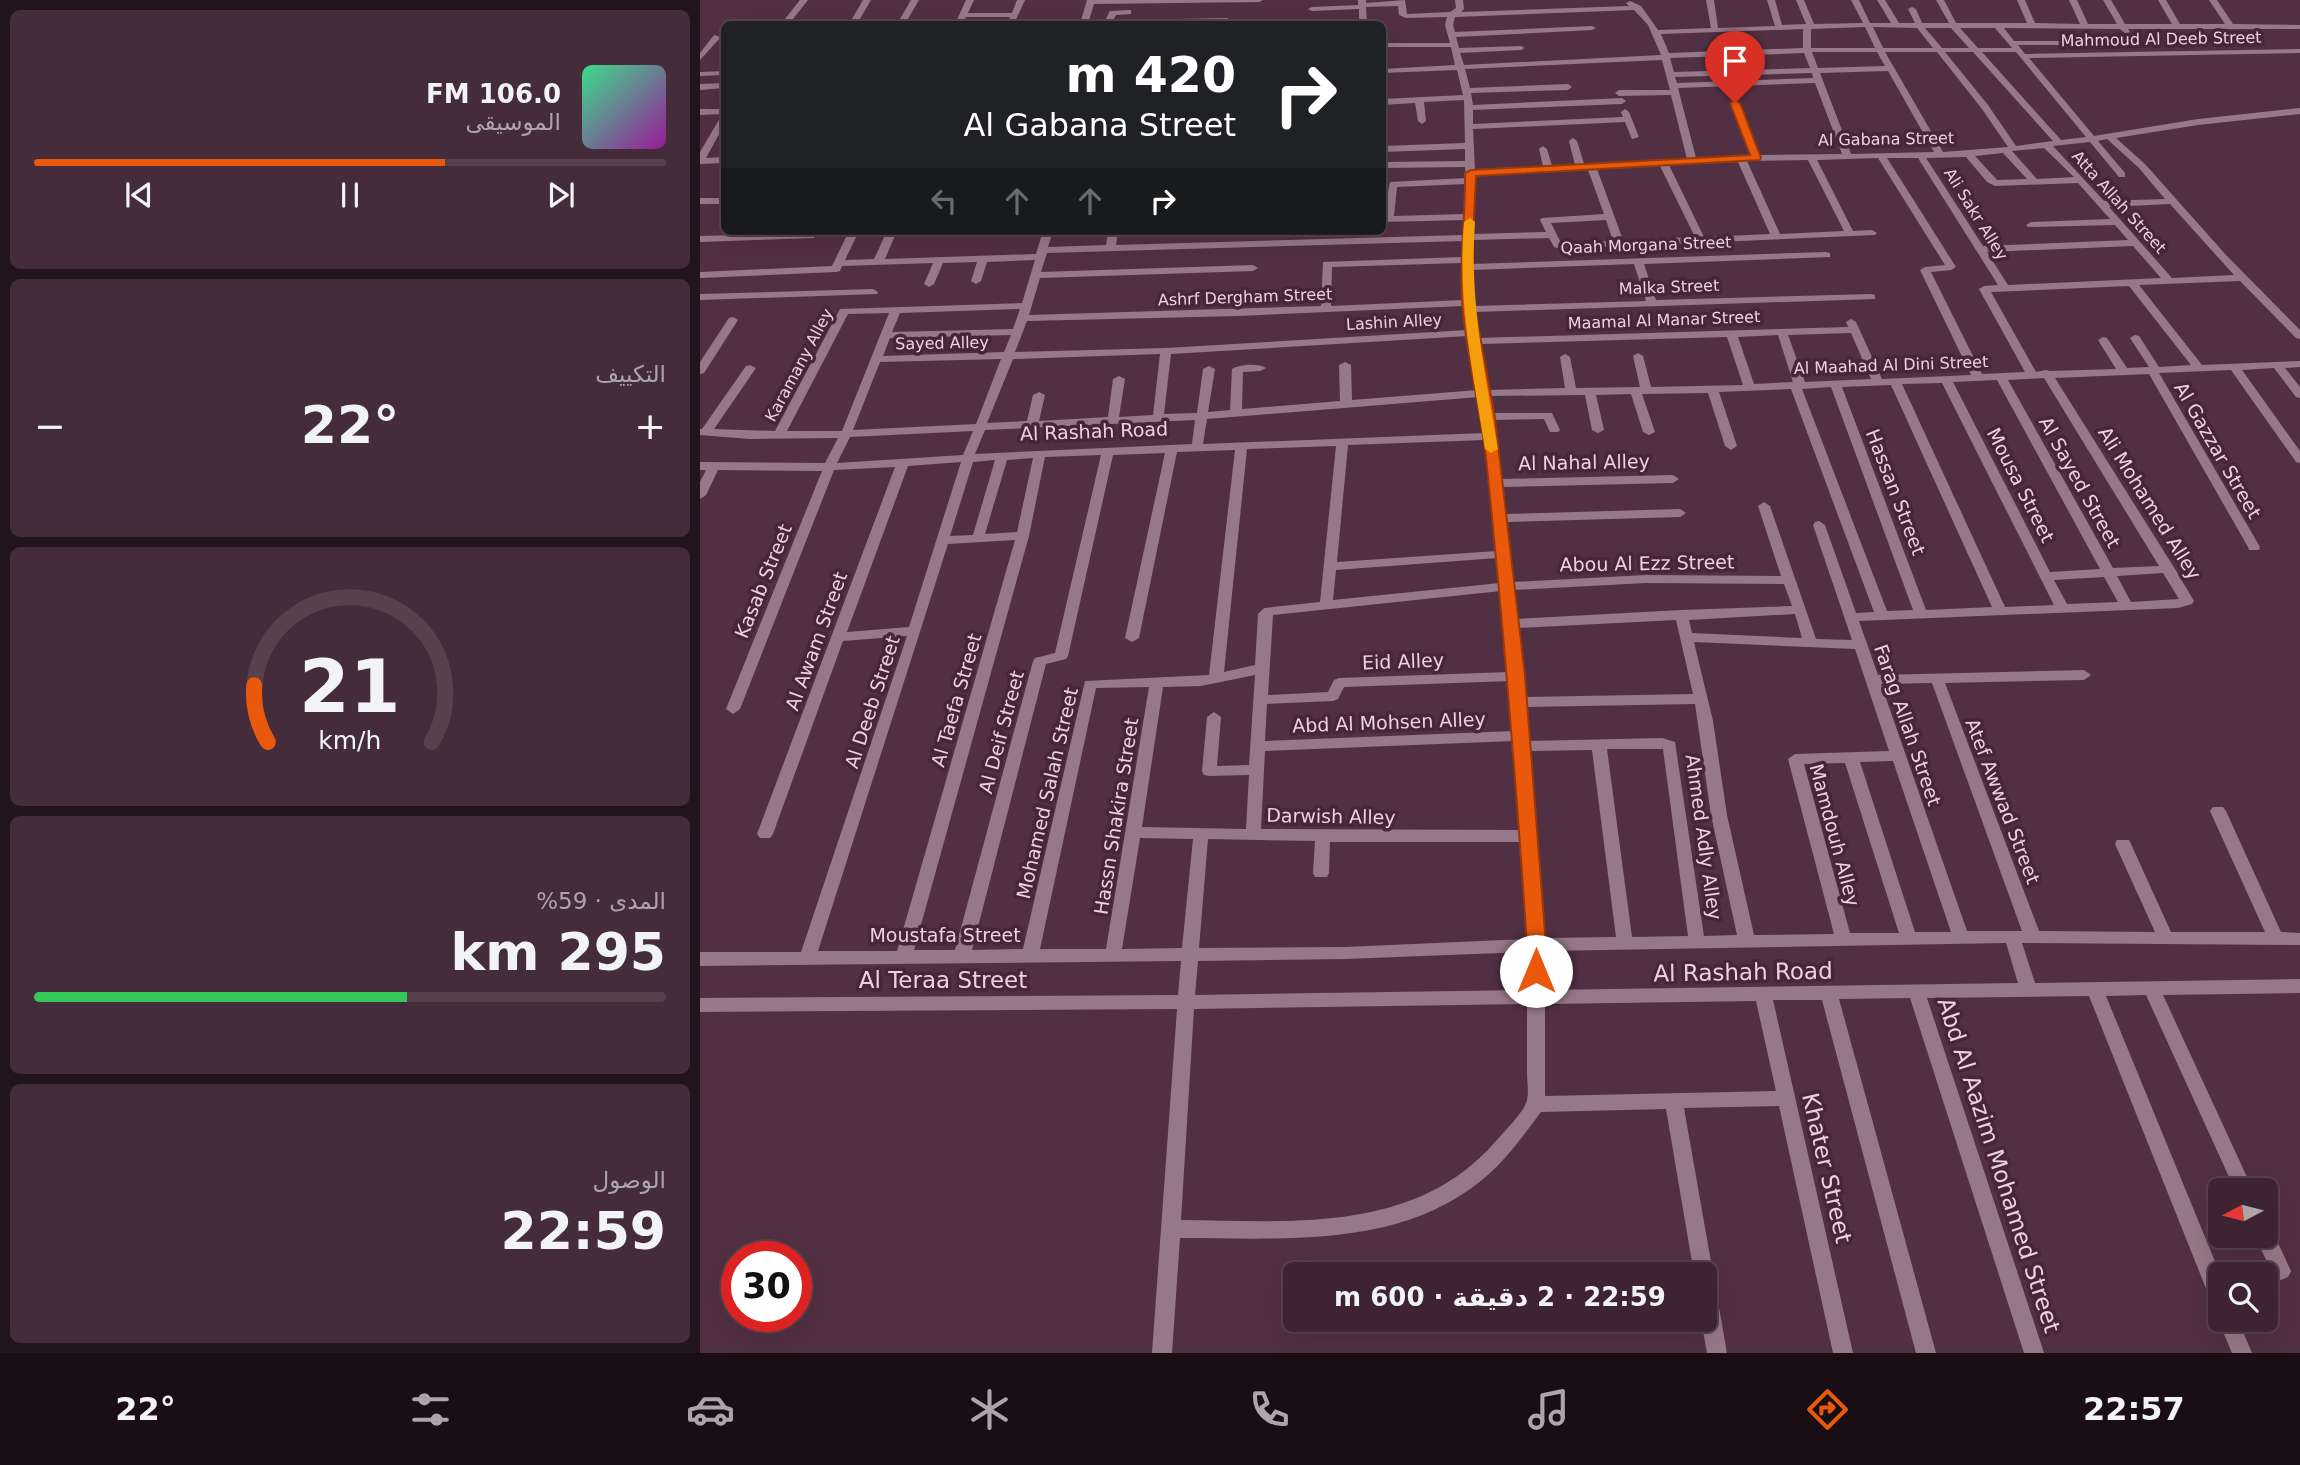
<!DOCTYPE html>
<html lang="ar">
<meta charset="utf-8">
<style>
body{margin:0;font-family:"DejaVu Sans","Noto Sans Arabic",sans-serif;background:#452c3a;color:#f1f3f6;direction:rtl;height:100vh;display:flex;flex-direction:column;font-size:26px;white-space:nowrap}
*{box-sizing:border-box;margin:0}
p{font-size:23px;color:#ada4ac}
.icon{flex:none;width:38px;height:38px;fill:none;stroke:currentColor;stroke-width:2;stroke-linecap:round;stroke-linejoin:round}
.map{position:relative;flex:1;overflow:hidden;direction:ltr}
.details{display:flex;flex-direction:column;gap:10px;padding:10px;background:#22141c;width:700px}
.details>*{flex:none}
.hud{position:absolute;left:21px;top:21px;width:665px;height:214px;border-radius:10px;box-shadow:0 7px 28px #0002,0 0 0 2px #57414d;direction:rtl;background:#202124;color:#fff;overflow:hidden}
.needle{width:46px;rotate:263deg}
.buttons{position:absolute;left:1508px;top:1178px;display:grid;gap:14px}
.buttons a{display:grid;place-items:center;width:70px;height:70px;border-radius:10px;background:#3e2432;box-shadow:0 7px 28px #0002,0 0 0 2px #57414d;font-size:35px}
.speed{position:absolute;left:21px;top:1241px;display:flex;gap:14px;font-size:35px;font-weight:700;text-align:center}
.speed>*{display:grid;place-content:center;width:91px;height:91px;border-radius:50%;background:#3e2432;box-shadow:0 7px 28px #0002,0 0 0 2px #57414d;line-height:1}
.speed .limit{border:10px solid #d22;background:#fff;color:#111}
.pin{position:absolute;display:grid;place-items:center;width:60px;height:60px;color:#fff;margin:-72px -30px;border-radius:50% 50% 50% 0;rotate:-45deg;box-shadow:0 0 7px #0007}
.pin .icon{rotate:45deg}
.me{position:absolute;width:77px;margin:-38px;rotate:0deg;stroke-linejoin:round;filter:drop-shadow(0 0 5px #0008)}
.turn{display:flex;align-items:center;gap:24px;height:147px;padding:0 35px;font-size:32px}
.turn .icon{width:91px;height:91px;stroke-width:2.5}
.turn b{display:block;font-size:49px;line-height:60px}
.lanes{display:flex;align-items:center;height:66px;padding:0 35px;background:#0003;justify-content:center;gap:35px;direction:ltr}
.lanes .off{opacity:.35}
.big{font-size:52px;font-weight:600;line-height:1.1}
.details .card{flex:1;display:flex;flex-direction:column;justify-content:center;gap:10px;min-width:0;padding:0 24px;border-radius:10px;background:#452c3a}
.details .dial{align-items:center;gap:0}
.dial svg{height:182px;overflow:visible;fill:none;stroke:#57414d;stroke-width:7;stroke-linecap:round;text-anchor:middle}
.dial text{fill:#f1f3f6;stroke:none}
.song{display:flex;align-items:center;gap:21px}
.cover{width:84px;height:84px;border-radius:10px;background:linear-gradient(135deg,hsl(150 70% 55%),hsl(300 70% 35%))}
.played{height:7px;border-radius:4px;background:linear-gradient(90deg,#ea580c 65%,#57414d 65%)}
.keys{display:flex;justify-content:space-around;direction:ltr}
.heat{display:flex;justify-content:space-between;align-items:center;font-size:38px;direction:ltr}
.charge{height:10px;border-radius:5px;background:linear-gradient(90deg,#34c759 59%,#57414d 0)}
.trip{position:absolute;left:583px;top:1262px;width:434px;height:70px;border-radius:10px;background:#3e2432;box-shadow:0 7px 28px #0002,0 0 0 2px #57414d;font-weight:600;line-height:70px;text-align:center;direction:rtl}
.tab-bar{display:flex;height:112px;justify-content:space-around;align-items:center;background:#190e14;color:#ada4ac}
.tab-bar .icon{width:49px;height:49px}
.tab-bar .selected{color:#ea580c}
.tab-bar b{font-size:32px;color:#f1f3f6}
main{display:flex;flex:1;min-height:0}
.map>svg:first-child{display:block}
.lines{fill:none;stroke-linecap:round;stroke-linejoin:round}
.minor{fill:#967988;fill-rule:evenodd}
.route{fill:#ea580c;stroke:#983908;stroke-width:2}
.slow{fill:#f59e0b}
.labels{text-anchor:middle;dominant-baseline:central;stroke-width:7;stroke-linejoin:round;paint-order:stroke}
.far-street-label{font-size:16px;fill:#e9d3de;stroke:#472638}
.street-label{font-size:19px;fill:#e9d3de;stroke:#472638}
.near-street-label{font-size:23px;fill:#e9d3de;stroke:#472638}
</style>
<main>
<div class="map">
<svg width="1600" height="1353" viewBox="0 0 1600 1353">
<rect width="100%" height="100%" fill="#523043"/>
<g class="lines">
<!-- minor -->
<path class="minor" d="M100,0H108L89,24H81Z
M163,0H171L157,24H149Z
M211,0H219L205,24H197Z
M266,0H274L268,13H312L317,0H325L314,24L307,23L310,17H266L263,24H255Z
M387,0H563L559,2L394,4L388,24H380Z
M658,0H666V3L705,0L707,14L750,12L756,8L755,0H763L764,9L761,12L929,6L926,3L930,1L941,6L958,30L1011,28L1006,0H1014L1018,28L1075,26L1067,0H1075L1082,25L1106,24L1096,0H1104L1114,24L1163,23L1151,0H1159L1170,23H1191L1177,0H1185L1199,23H1215L1208,9L1212,7L1216,9L1222,23H1249L1236,0H1244L1256,23H1327L1317,0H1325L1335,23L1380,24L1369,0H1377L1388,24H1417L1403,0H1411L1425,24H1472L1458,0H1466L1480,24H1525L1509,0H1517L1533,24L1600,25V29H1428L1430,32L1426,34L1420,29L1304,28L1314,41H1434L1438,43L1434,45H1318L1325,54L1600,49V53L1329,58L1394,136L1498,119L1600,108V114L1498,125L1416,138L1445,164L1526,255L1600,330V339L1596,338L1540,281L1439,285L1502,365L1600,361V367L1585,368L1600,387V398L1596,397L1574,368L1542,370L1600,451V463L1596,462L1531,370L1459,373L1560,547L1559,550H1549L1548,547L1449,374L1355,378L1475,569L1494,601L1492,604L1478,608L1159,621L1178,675L1384,670L1391,675L1384,680L1245,683L1339,931L1455,932L1415,844L1417,840H1429L1431,844L1471,932H1565L1510,811L1513,807H1523L1526,811L1581,932L1600,933V945L1322,943L1335,983L1600,979V993L1463,995L1553,1190H1535L1446,995L1406,996L1521,1276V1310L1514,1308L1511,1301L1389,996L1227,998L1344,1353H1324L1210,998L1139,999L1236,1353H1216L1122,1000H1073L1153,1353H1133L1079,1106L984,1108L1027,1353H1007L1001,1320H1004V1274H994L966,1109L841,1112C823,1136 805,1161 782,1180C698,1249 581,1238 480,1238L472,1353H452L477,1009L0,1012V998L478,995L481,961L0,966V952H101L207,636L143,641L73,834L70,838H60L57,834L195,467L134,470L40,709L33,714L26,709L122,471L18,470L6,495L0,499V482L6,470H0V462L125,463L138,438L50,439L0,435V429H2L46,366L50,365L56,368L14,429L75,431L140,309L322,303L335,260L287,262L281,281L276,284L271,281L277,262L243,263L234,284L229,287L224,284L233,263L142,266L140,271L136,272L0,278V272L132,266L149,231H159L145,260L174,259L187,231H197L185,259L336,254L343,231H353L348,247L406,245L408,231H418L416,245L763,235L765,220L682,222L690,182L766,178L765,167L682,168V162L765,161V149L682,152V146L765,143L764,100L724,102L726,121L722,124L718,121L715,103L682,105V99L763,95L757,70L682,73V69L755,65L751,47H682V43H750L745,25L747,17L706,18L699,15L698,6L666,7L667,24H659V9L612,11L608,9L612,7L658,5ZM934,10L948,25L961,55L764,65L760,53L821,50L825,48L821,46L759,48L756,37L892,30L896,28L892,26L755,32L753,25L755,17ZM1165,27L1175,48H1111V29ZM1173,27L1217,28L1233,48H1183ZM1225,28H1251L1269,48H1242ZM1260,28H1295L1312,48H1278ZM1103,29V48L969,53L961,34ZM1112,52H1177L1185,66L1118,68ZM1185,52H1237L1282,109L1308,147L1243,152ZM1245,52H1273L1353,141L1316,146L1288,105ZM1282,52H1316L1386,137L1361,140ZM1104,53L1110,68L974,72L970,58ZM962,60L970,90H919L915,93L919,96L971,95L987,159L884,164L877,141L873,138L869,141L875,165L852,166L847,149L843,146L839,149L843,166L775,170L773,129L925,122L932,139L939,137L929,112L925,109L921,112L923,117L773,124V110L922,104L926,101L922,98L773,105L771,93L868,90L872,87L868,84L770,88L765,69ZM1188,71L1234,152L1151,154L1120,73ZM1112,73L1113,78L977,83L975,77ZM1115,83L1142,154L1059,155L1039,103L1035,100L1031,103L1051,156L996,158L978,88ZM1407,139L1439,168L1465,199L1404,201L1353,146L1390,142L1419,177H1425V173L1398,141ZM1344,148L1374,177L1337,179L1312,151ZM1303,153L1327,179L1297,180L1275,156ZM1266,157L1287,182L1295,186L1378,183L1410,219L1331,222L1326,225L1328,227L1415,225L1428,240L1283,246L1226,158ZM1178,158L1245,265L1225,267L1220,270L1271,375L1182,379L1156,322L1151,319L1146,322L1148,327L779,338L775,312L1175,299V295L1171,294L956,300L944,264L1130,257V253L1126,252L771,264L773,240L849,238L854,247L860,249L1175,235L1177,233L1172,230L1153,231L1117,160ZM1187,158H1218L1298,285L1284,286L1279,289L1325,372L1282,374L1231,272L1251,270L1256,267ZM1108,160L1144,231L1080,234L1047,161ZM1038,162L1070,234L1004,237L969,165ZM960,166L995,237L923,240L897,169ZM888,170L904,214L842,218L840,220L846,232L773,234L775,176ZM766,184L765,214L694,216L697,187ZM1470,204L1534,275L1472,278L1409,207ZM906,220L913,241L861,243L851,223ZM763,241L761,257L623,262L621,306L329,315L340,278L553,271L558,268L553,265L341,272L347,253ZM1433,246L1461,278L1308,285L1287,252ZM761,263L763,300L631,306L632,267ZM934,264L946,301L774,306L772,270ZM1429,286L1491,365L1459,367L1439,336L1435,335L1430,338L1449,367L1427,368L1407,338L1403,337L1398,340L1416,369L1350,371L1346,370L1336,372L1291,292ZM763,306L767,330L466,348L315,352L327,321L538,316ZM320,309L313,329L192,332L200,313ZM189,313L142,431H87L148,314ZM1151,333L1171,379L1105,382L1088,335ZM311,335L304,352L183,356L190,338ZM1078,335L1093,382L1054,384L1038,337ZM768,336L778,390L652,400L651,365L645,362L639,365L640,401L542,409L543,372L560,371L566,368C558,363 540,364 532,369L530,410L508,412L515,369L509,366L503,369L497,413L464,414L471,354ZM1027,337L1043,385L951,387L943,356L938,353L933,356L940,387L876,388L870,357L865,354L860,357L865,388L789,390L781,344ZM460,354L453,415L419,417L425,379L419,376L413,379L408,417L339,421L345,395L339,392L333,395L327,421L287,423L313,359ZM301,359L276,424L153,430L180,362ZM1344,378L1459,566L1413,568L1308,380ZM1297,380L1400,569L1350,572L1253,382ZM1242,383L1354,605L1305,607L1202,384ZM1191,385L1292,607L1226,610L1142,387ZM1131,387L1213,610L1187,611L1102,389ZM1091,389L1174,612L1156,613L1125,525L1119,521L1115,522L1113,525L1152,640L1116,639L1070,506L1064,502L1058,506L1081,576L946,575L813,582L806,522L980,517L986,513L980,509L805,514L802,487L973,483L979,479L973,475L801,479L794,420L844,419L850,432H858L860,430L852,413H793L790,396L885,395L892,430L898,433L904,430L896,395L931,394L943,432L949,435L955,432L942,394L1008,393L1025,446L1031,450L1037,446L1019,392ZM779,397L784,433L503,444L507,419ZM495,420L492,444L275,454L285,430ZM273,431L263,455L137,463L150,437ZM785,440L797,551L637,562L648,445ZM636,446L620,602L564,608L558,614L555,665L524,672L547,449ZM535,450L509,675L385,681L323,949L272,950L346,664L366,659L368,656L413,455L465,453L425,638L432,642L439,638L477,452ZM401,455L355,653L335,658L333,661L255,950H214L329,536L345,457ZM333,458L317,532L285,534L307,460ZM295,460L273,535L250,536L273,462ZM261,462L209,627L147,632L208,466ZM315,540L197,951H118L248,544ZM797,558L800,583L633,600L636,570ZM1463,573L1479,599L1431,602L1417,576ZM1404,577L1418,602L1367,604L1354,580ZM946,583L1084,584L1092,606L981,610L817,619L814,590ZM801,591L810,672L639,678L634,680L628,692L568,695L573,615ZM1095,614L1102,638L992,633L989,620ZM976,620L993,694L826,697L818,628ZM994,642L1155,649L1189,751L1095,754L1088,759L1134,934L1054,935L1027,815L1013,721ZM555,675L549,765L517,766L521,717L514,712L507,717L502,771L504,775L509,776L549,775L546,829L442,827L463,687L501,686ZM810,681L814,731L565,741L567,704L633,701L638,699L644,687ZM1232,683L1322,931H1267L1181,684ZM449,687L406,949H340L396,688ZM995,704L1011,815L1037,935L1004,936L975,742L962,738L829,741L826,707ZM814,741L820,830L561,829L565,751ZM907,749H963L988,936L932,937ZM892,750L916,937L844,938L830,751ZM1193,761L1251,932H1215L1160,762ZM1145,763L1199,933H1150L1104,764ZM440,838L493,839L482,948L422,949ZM508,839L615,841L613,873L615,877H627L629,873L630,842H821L827,939L645,947L499,948ZM1306,943L1318,983L844,990V951ZM828,952V990L495,995L498,961L645,959ZM1056,1001L1076,1091L845,1096V1004ZM827,1004C827,1027 827,1050 827,1073C827,1082 829,1092 827,1100C825,1111 803,1133 795,1142C715,1234 591,1221 481,1220L494,1009Z
M431,10V14L416,15L411,24H403L410,11Z
M528,18L529,20L525,22L479,23L475,21L479,19Z
M14,35L21,37L0,60V53Z
M24,71V75L0,76V72Z
M24,83V88L0,90V84Z
M0,109H24V114L0,115Z
M24,115V125L6,158L24,157V163L0,164V152L20,118Z
M0,198H24V204H0Z
M111,233L116,236L114,238L0,242V236Z
M173,289L178,292L177,294L0,300V294Z
M33,317L38,320L4,373L0,374V362L29,318Z
M1566,1228L1572,1230L1591,1271L1588,1277L1581,1280L1574,1277L1555,1236H1566Z
M1521,1314V1320H1538L1552,1353H1532L1518,1320Z"/>
</g>
<!-- route -->
<path class="route" d="M1035,100L1040,103L1061,158L1060,160L776,176L772,260L774,303L795,418L825,676L846,945L845,971L843,976L836,979L829,976L826,971L827,945C816,782 803,621 786,458C780,406 765,351 762,300C759,257 766,215 765,173L771,170L1050,155L1030,103Z"/>
<!-- slow -->
<path class="slow" d="M770,218L775,222C769,299 785,373 798,449L791,453L785,449C773,373 757,299 764,222Z"/>
<g class="labels">
<!-- far-street labels -->
<g class="far-street-label">
<text transform="translate(1461 39) rotate(-1)">Mahmoud Al Deeb Street</text>
<text transform="translate(1186 139) rotate(-1)">Al Gabana Street</text>
<text transform="translate(1419 202) rotate(48)">Atta Allah Street</text>
<text transform="translate(1276 214) rotate(58)">Ali Sakr Alley</text>
<text transform="translate(946 245) rotate(-2)">Qaah Morgana Street</text>
<text transform="translate(969 287) rotate(-2)">Malka Street</text>
<text transform="translate(545 297) rotate(-2)">Ashrf Dergham Street</text>
<text transform="translate(964 320) rotate(-2)">Maamal Al Manar Street</text>
<text transform="translate(694 322) rotate(-3)">Lashin Alley</text>
<text transform="translate(242 343) rotate(-1)">Sayed Alley</text>
<text transform="translate(99 365) rotate(-62)">Karamany Alley</text>
<text transform="translate(1191 365) rotate(-2)">Al Maahad Al Dini Street</text>
</g>
<!-- street labels -->
<g class="street-label">
<text transform="translate(394 431) rotate(-2)">Al Rashah Road</text>
<text transform="translate(1518 450) rotate(60)">Al Gazzar Street</text>
<text transform="translate(884 462) rotate(-1)">Al Nahal Alley</text>
<text transform="translate(1380 482) rotate(61)">Al Sayed Street</text>
<text transform="translate(1321 485) rotate(63)">Mousa Street</text>
<text transform="translate(1196 492) rotate(69)">Hassan Street</text>
<text transform="translate(1450 503) rotate(58)">Ali Mohamed Alley</text>
<text transform="translate(947 563) rotate(-1)">Abou Al Ezz Street</text>
<text transform="translate(63 581) rotate(-68)">Kasab Street</text>
<text transform="translate(116 641) rotate(-70)">Al Awam Street</text>
<text transform="translate(703 661) rotate(-2)">Eid Alley</text>
<text transform="translate(256 700) rotate(-74)">Al Taefa Street</text>
<text transform="translate(172 702) rotate(-72)">Al Deeb Street</text>
<text transform="translate(689 722) rotate(-2)">Abd Al Mohsen Alley</text>
<text transform="translate(1208 725) rotate(71)">Farag Allah Street</text>
<text transform="translate(301 732) rotate(-75)">Al Deif Street</text>
<text transform="translate(347 793) rotate(-77)">Mohamed Salah Street</text>
<text transform="translate(1303 801) rotate(69)">Atef Awwad Street</text>
<text transform="translate(416 816) rotate(-81)">Hassn Shakira Street</text>
<text transform="translate(631 816) rotate(1)">Darwish Alley</text>
<text transform="translate(1135 835) rotate(75)">Mamdouh Alley</text>
<text transform="translate(1004 837) rotate(82)">Ahmed Adly Alley</text>
<text x="245" y="935">Moustafa Street</text>
</g>
<!-- near-street labels -->
<g class="near-street-label">
<text transform="translate(1043 972) rotate(-1)">Al Rashah Road</text>
<text x="243" y="980">Al Teraa Street</text>
<text transform="translate(1299 1165) rotate(72)">Abd Al Aazim Mohamed Street</text>
<text transform="translate(1127 1168) rotate(77)">Khater Street</text>
</g>
</g>
</svg>
<div class="buttons">
<a><svg class="needle" viewBox="-14 -14 28 28"><path d="M0-13l5 13h-10z" fill="#e53935"/><path d="M0 13l5-13h-10z" fill="#ada4ac"/></svg></a>
<a><svg class="icon" aria-label="search" viewBox="0 0 24 24"><circle cx="10" cy="10" r="6"/><path d="M15 15l6 6"/></svg></a>
</div>
<div class="speed"><div class="limit">30</div></div>
<div class="pin" style="left:1035px;top:103px;background:#d93025"><svg class="icon" aria-label="arrive" viewBox="0 0 24 24"><path d="M6 21V4h12l-3 4 3 4H6"/></svg></div>
<svg class="me" style="left:836px;top:971px" viewBox="-20 -20 40 40"><circle r="19" fill="#fff"/><path d="M0-13L10 11 0 6-10 11z" fill="#ea580c"/></svg>
<div class="trip">22:59 · 2 دقيقة · 600 m</div>
<div class="hud">
<div class="turn"><svg class="icon" aria-label="right" viewBox="0 0 24 24"><path d="M7 20v-9h11M14 6l5 5-5 5"/></svg><div><b>420 m</b>Al Gabana Street</div></div>
<div class="lanes"><svg class="icon off" aria-label="left" viewBox="0 0 24 24"><path d="M17 20v-9H6M10 6l-5 5 5 5"/></svg><svg class="icon off" aria-label="ahead" viewBox="0 0 24 24"><path d="M12 20V5M6 11l6-6 6 6"/></svg><svg class="icon off" aria-label="ahead" viewBox="0 0 24 24"><path d="M12 20V5M6 11l6-6 6 6"/></svg><svg class="icon" aria-label="right" viewBox="0 0 24 24"><path d="M7 20v-9h11M14 6l5 5-5 5"/></svg></div>
</div>
</div>
<section class="details">
<div class="card">
<div class="song"><i class="cover"></i><div><b>106.0 FM</b><p>الموسيقى</p></div></div>
<div class="played"></div>
<div class="keys"><svg class="icon" aria-label="previous" viewBox="0 0 24 24"><path d="M18 5L8 12l10 7zM5 5v14"/></svg><svg class="icon" aria-label="pause" viewBox="0 0 24 24"><path d="M8 5v14M16 5v14"/></svg><svg class="icon" aria-label="next" viewBox="0 0 24 24"><path d="M6 5l10 7-10 7zM19 5v14"/></svg></div>
</div>
<div class="card"><p>التكييف</p>
<div class="heat"><a>−</a><b class="big">22°</b><a>+</a></div>
</div>
<div class="card dial"><svg viewBox="0 0 100 80">
<path d="M14 69A42 42 0 1 1 86 69"/>
<path d="M14 69A42 42 0 0 1 8 44" stroke="#ea580c"/>
<text x="50" y="56" font-size="32" font-weight="700">21</text>
<text x="50" y="72" font-size="11">km/h</text>
</svg></div>
<div class="card"><p>المدى · 59%</p><b class="big">295 km</b><div class="charge"></div></div>
<div class="card"><p>الوصول</p><b class="big">22:59</b></div>
</section>
</main>
<nav class="tab-bar">
<b>22:57</b>
<svg class="icon selected" aria-label="directions" viewBox="0 0 24 24"><path d="M12 3l9 9-9 9-9-9zM9 14v-3h6M13 9l2 2-2 2"/></svg>
<svg class="icon" aria-label="music" viewBox="0 0 24 24"><path d="M9 18V5l10-2v13"/><circle cx="6" cy="18" r="3"/><circle cx="16" cy="16" r="3"/></svg>
<svg class="icon" aria-label="phone" viewBox="0 0 24 24"><path d="M5 4h4l2 5-3 2q2 4 5 5l2-3 5 2v4C11 20 4 13 5 4z"/></svg>
<svg class="icon" aria-label="climate" viewBox="0 0 24 24"><path d="M12 3v18M4 7l16 10M4 17L20 7"/></svg>
<svg class="icon" aria-label="car" viewBox="0 0 24 24"><path d="M5 17H2v-5l4-1 3-4h7l3 4 3 1v5h-3M9 17h6M6 11h13"/><circle cx="7" cy="17" r="2"/><circle cx="17" cy="17" r="2"/></svg>
<svg class="icon" aria-label="filters" viewBox="0 0 24 24"><path d="M4 7h16M4 17h16"/><circle cx="9" cy="7" r="2"/><circle cx="15" cy="17" r="2"/></svg>
<b>22°</b>
</nav>
